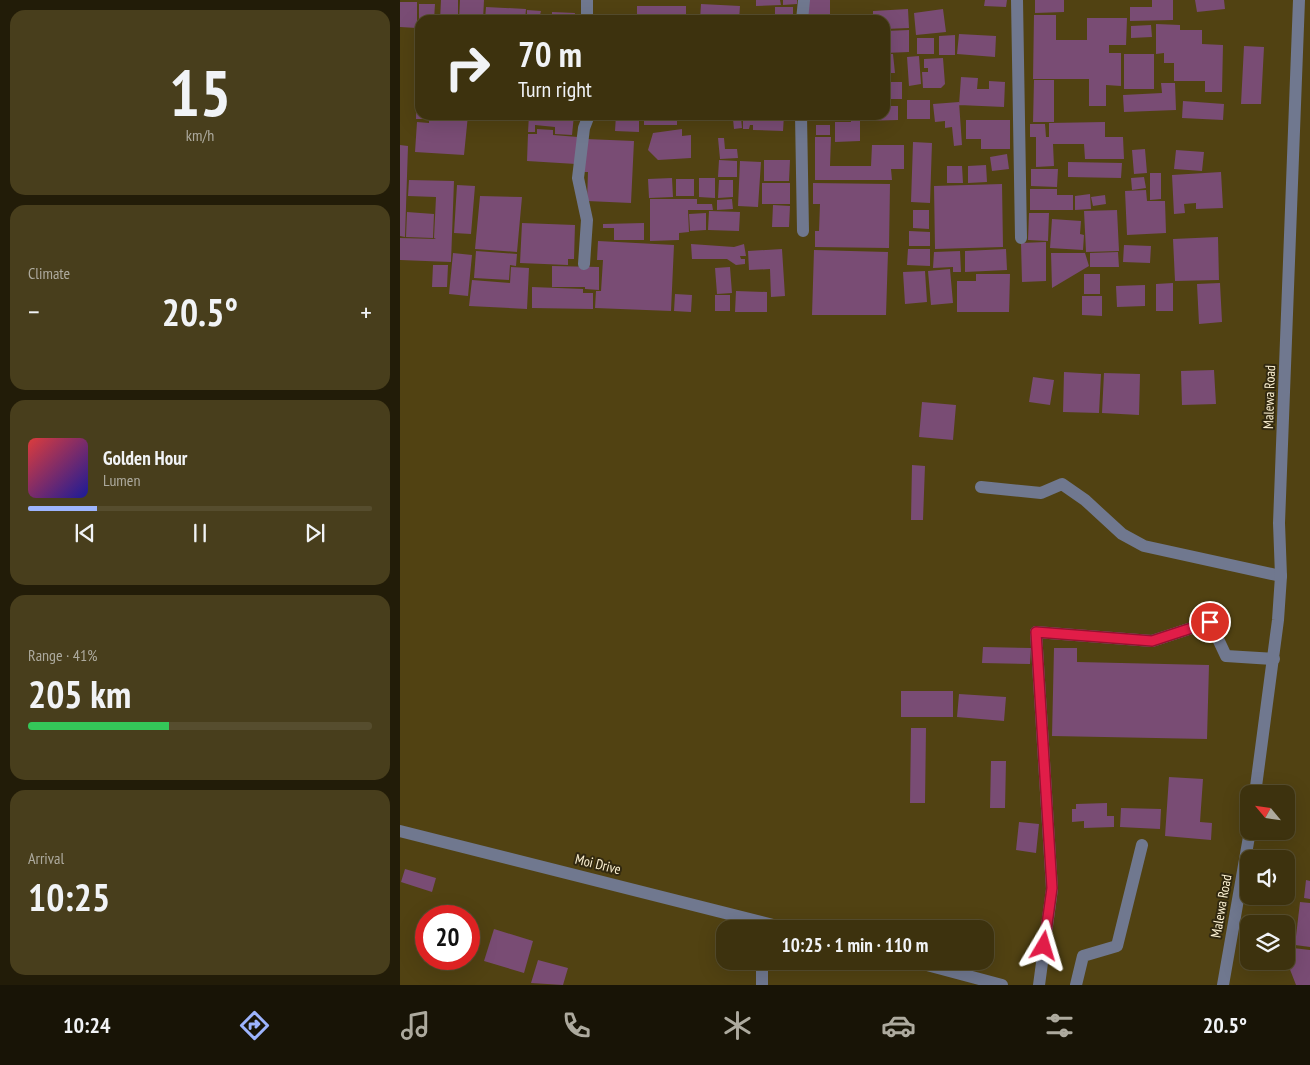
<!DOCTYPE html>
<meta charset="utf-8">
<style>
body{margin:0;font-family:"PT Sans Narrow",sans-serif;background:#483e1c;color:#f1f3f6;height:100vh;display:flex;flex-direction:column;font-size:19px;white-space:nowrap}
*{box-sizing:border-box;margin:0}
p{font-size:16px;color:#adaa9e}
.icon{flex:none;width:28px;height:28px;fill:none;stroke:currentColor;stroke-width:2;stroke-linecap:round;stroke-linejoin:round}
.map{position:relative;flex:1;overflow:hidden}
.sheet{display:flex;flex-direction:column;gap:10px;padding:10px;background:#221c08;width:400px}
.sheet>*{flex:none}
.hud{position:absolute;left:15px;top:15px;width:475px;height:105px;border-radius:15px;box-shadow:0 5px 20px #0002,0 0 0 1px #564d2e;background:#3d320e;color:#f1f3f6;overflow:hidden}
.needle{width:32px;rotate:299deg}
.tools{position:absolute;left:840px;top:785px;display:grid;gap:10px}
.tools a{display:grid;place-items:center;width:55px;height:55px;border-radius:10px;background:#3d320e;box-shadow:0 5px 20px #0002,0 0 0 1px #564d2e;font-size:25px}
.speed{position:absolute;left:15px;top:905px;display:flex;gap:10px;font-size:25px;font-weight:700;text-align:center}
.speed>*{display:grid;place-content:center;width:65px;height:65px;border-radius:50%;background:#3d320e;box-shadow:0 5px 20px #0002,0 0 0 1px #564d2e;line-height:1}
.speed .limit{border:8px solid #d22;background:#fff;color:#111}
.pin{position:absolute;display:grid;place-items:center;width:42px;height:42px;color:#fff;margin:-21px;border:2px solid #fff;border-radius:50%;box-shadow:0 1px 5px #0007}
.me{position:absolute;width:55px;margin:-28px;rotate:7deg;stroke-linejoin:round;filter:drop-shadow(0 0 4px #0008)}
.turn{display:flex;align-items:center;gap:18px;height:105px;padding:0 20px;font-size:22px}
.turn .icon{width:65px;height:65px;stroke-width:2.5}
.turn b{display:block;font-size:35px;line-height:42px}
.big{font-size:38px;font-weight:700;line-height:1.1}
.sheet .tile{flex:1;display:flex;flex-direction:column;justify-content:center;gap:8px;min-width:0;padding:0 18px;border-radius:15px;background:#483e1c}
.sheet .dial{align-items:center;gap:0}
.dial b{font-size:65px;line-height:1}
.song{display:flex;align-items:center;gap:15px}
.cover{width:60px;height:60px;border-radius:8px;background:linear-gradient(135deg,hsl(0 70% 55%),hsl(240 70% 35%))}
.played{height:5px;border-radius:2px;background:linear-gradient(90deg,#9db4fd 20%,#564d2e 20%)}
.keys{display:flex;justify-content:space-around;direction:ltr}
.heat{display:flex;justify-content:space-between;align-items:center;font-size:28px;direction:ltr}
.charge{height:8px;border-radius:4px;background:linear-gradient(90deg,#34c759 41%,#564d2e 0)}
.trip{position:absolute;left:316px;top:920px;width:278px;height:50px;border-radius:15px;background:#3d320e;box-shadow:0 5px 20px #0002,0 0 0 1px #564d2e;font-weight:700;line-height:50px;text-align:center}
.tab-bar{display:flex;height:80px;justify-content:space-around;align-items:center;background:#181406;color:#adaa9e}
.tab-bar .icon{width:35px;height:35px}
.tab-bar .active{color:#9db4fd}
.tab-bar b{font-size:22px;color:#f1f3f6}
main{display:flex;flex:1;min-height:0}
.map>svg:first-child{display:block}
.building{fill:#794c74}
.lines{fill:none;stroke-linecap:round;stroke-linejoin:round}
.service{stroke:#70788f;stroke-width:12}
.minor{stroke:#70788f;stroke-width:12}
.tertiary{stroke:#70788f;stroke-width:12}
.route-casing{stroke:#92132f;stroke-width:12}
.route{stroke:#e11d48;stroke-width:9}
.labels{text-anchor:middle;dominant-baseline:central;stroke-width:4;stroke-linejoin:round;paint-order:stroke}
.street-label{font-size:14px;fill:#fdf2d3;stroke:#322910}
</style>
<main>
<section class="sheet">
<div class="tile dial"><b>15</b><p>km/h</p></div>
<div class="tile"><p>Climate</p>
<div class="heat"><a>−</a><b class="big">20.5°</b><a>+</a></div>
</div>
<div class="tile">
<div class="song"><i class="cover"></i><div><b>Golden Hour</b><p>Lumen</p></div></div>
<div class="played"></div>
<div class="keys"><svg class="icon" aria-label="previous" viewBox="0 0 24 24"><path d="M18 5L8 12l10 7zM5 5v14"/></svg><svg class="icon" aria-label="pause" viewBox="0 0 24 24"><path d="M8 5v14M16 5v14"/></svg><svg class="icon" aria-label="next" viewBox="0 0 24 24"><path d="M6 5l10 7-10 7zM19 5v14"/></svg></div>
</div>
<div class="tile"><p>Range · 41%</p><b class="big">205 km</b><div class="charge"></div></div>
<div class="tile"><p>Arrival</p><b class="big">10:25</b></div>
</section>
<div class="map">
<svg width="910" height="985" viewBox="0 0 910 985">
<rect width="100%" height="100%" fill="#514212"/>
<!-- building -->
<path class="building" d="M41,0H58V20H40Z
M60,0H84L83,20H59Z
M356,0H380L381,5L356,6Z
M383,0H397V4L383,5Z
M407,0H430V15H454V20H407Z
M585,0H607L606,7L584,6Z
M635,0H664V12L635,13Z
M752,0H773V20L730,21V7H752Z
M795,0H824L825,9L797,12Z
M0,2H17V28L0,27Z
M19,4H35L34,20H19Z
M301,4L340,6L339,20H300Z
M237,6H286V20H237Z
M86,7L126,9L125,20H85Z
M375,7H393V20H375Z
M508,9L509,28L485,29V20H473V11Z
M543,9L546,32L516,35L514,13Z
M127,10L141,11L140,15L152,16V12L175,13L174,20H127Z
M634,15H656V40H687V18H727L726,45H709V53H721V86L706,85V106H689V79H633Z
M198,16H229L228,20H198Z
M756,24L780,25V30H802V44L823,45L822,92H805V81H774V63H764V53L756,54Z
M751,25L752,37L731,38V26Z
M509,30V52L485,53V31Z
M559,34L596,36L595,57L557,54Z
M555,35V55H539V36Z
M517,38H534V54H517Z
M844,46L864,47L861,104H841Z
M485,54H493L495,73H485Z
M724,54H754V89H724Z
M519,56L521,84L509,86L507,57Z
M543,58L545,84L541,88H523L522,72H528V68H524V59Z
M561,77L578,78L577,89H589V81L605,82L604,107L559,105Z
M17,78H20V115H27V119H16Z
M634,80H654V122H633Z
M485,82H502V99H485Z
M761,83H775L776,110L724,112L723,95L762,93Z
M507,100H530V119H507Z
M783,101L824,104L823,120L782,118Z
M559,102L562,145L554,146L552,127L545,128V121L535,122L533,104Z
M485,106H498V120L463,121L464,115H485Z
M29,115H68L64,155L15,152L17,122L29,123Z
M129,115H174L172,135L155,134V127L135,125V132H128Z
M216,115H239V132L215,131Z
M244,115H277V125H244Z
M280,115H307V116L280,119Z
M343,115H384L383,131L353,130V125H350L349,129H343Z
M451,115H460V141L435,142V122H451Z
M341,118L342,128L334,129L333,119Z
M566,120H610V149H581V139H566Z
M705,122V137H723L724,159H685L684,144H653L654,166L636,167V137H630V124H645L646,137H649V123Z
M416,125H430V135H416Z
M137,129L153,130V135L178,137L176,164L127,161L128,134H137Z
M282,129V136L291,135V158L258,160L248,150L253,133Z
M415,137H431L430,166H471L472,145H504V169H491L492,180H415Z
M318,138H324L325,149H337L338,158L320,159Z
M186,139L234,141L231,203L187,201L188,172H184Z
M513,142L532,143L530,203L511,202Z
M0,145L8,146L5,237L0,236Z
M745,149L747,173L734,174L732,150Z
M776,150L804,152L802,171L774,169Z
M607,154L609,169L592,171L590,157Z
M319,160L337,161V177H318Z
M364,160H390L389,181H364Z
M340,161L361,162L358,207L338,206Z
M668,162L722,163L721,178L668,177Z
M586,165L587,182L568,183V166Z
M547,166H562L563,183H547Z
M631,169H658L657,187L631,186Z
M821,172L823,208L796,209V203L784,204L785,213L774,214L772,175Z
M750,173H761V199L750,200Z
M744,177L746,188L732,190L731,178Z
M272,178L273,197L249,198L248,179Z
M299,178H315V198L299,197Z
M276,179H294V196H276Z
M9,180L54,181L51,262L0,260V238L36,239L34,238L36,197L8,196Z
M319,180H333V197L318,198Z
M362,183H390V204H362Z
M413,183L490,184L489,248L415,247V231H419L420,204H413Z
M602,184L603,247L535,249L534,186Z
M57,185L75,186L71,234L54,233Z
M630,189H657V195H673V210H630Z
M746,190L747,201H765L766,233L727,235L725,191Z
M690,194L691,209L675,210V196Z
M705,195L706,204L693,206L691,197Z
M80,196L122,197L117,252L75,249Z
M250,199H297V204H312L313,210H288L289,232L279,233V240L250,241Z
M332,199L333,209L317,210V200Z
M373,205L390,206L389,227H372Z
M513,210H529V229L513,228Z
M717,210L719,251L686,252L684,211Z
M309,211L340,212L339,231L308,230Z
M7,212L34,214L33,238L6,237Z
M306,213V230L290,231L289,214Z
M629,213H649L648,241L628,240Z
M652,219L681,221L680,234L684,235L683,250L650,248Z
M122,223L175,225L174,259H168V265L120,263Z
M244,223V240H214V228H203V224Z
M509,231L530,232V246H509Z
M818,237L819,280L775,281L773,239Z
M198,241L274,245L271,311L195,308L196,291H201L203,260H197Z
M646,242V281L622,282L621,243Z
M291,244L334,247L344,244L346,256H340L341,259H345V264L336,265L327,259H292Z
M724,245L751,246L750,263L723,262Z
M382,249L385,296L371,297L370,269L349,270L348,251Z
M508,249H530V266L507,265Z
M606,249L607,270L565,272V251Z
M414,250L488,252L486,315H412Z
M76,251L117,254L116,266L110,265L109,280L74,278Z
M560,251L561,272H553V267L533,268L534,252Z
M718,252L719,267H690V253Z
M53,253L72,255L68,296L49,294Z
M651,253H685L689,266L652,288Z
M33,265H48L47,287H32Z
M152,266L199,267V290L185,289V287H152Z
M111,267L129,268L127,309L69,306L72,280L110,283Z
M330,267L332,293L317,294L315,268Z
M550,269L553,303L531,305L528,271Z
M525,271L527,302L505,304L503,272Z
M576,274H610L609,312H557V281H576Z
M684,274H700V294H684Z
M773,283V311H756V284Z
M820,283L822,322L799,324L797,284Z
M745,285V306L717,307L716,286Z
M132,287L183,289V293H193V309L132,308Z
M336,291L367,292V312H335Z
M275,294L292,295L291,312L274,311Z
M315,295H330V311H315Z
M682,296H702V316L682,315Z
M814,370L816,404L782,405L781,371Z
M664,372L701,374L699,413L663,412Z
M704,373L740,374L739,415L702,413Z
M633,377L654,380L650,405L629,402Z
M522,402L556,405L553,440L519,437Z
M512,465L525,466L523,520H511Z
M583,647L631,648L630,664L582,663Z
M654,648H677V662L809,665L807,739L652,736Z
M501,691H553V717H501Z
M559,694L606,697L604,721L557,717Z
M511,728H526L525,803H510Z
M591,761H606L605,808H590Z
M769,777L803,779L800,822L812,823L811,840L765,836Z
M707,803V816H714V827L684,828V821L672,822V809H676V804Z
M721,808L761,809L760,829L720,827Z
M619,822L639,824L636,853L616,850Z
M5,869L36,878L32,892L1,882Z
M906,880L910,881V899L904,898Z
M900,902L910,903V947L895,945Z
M94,929L133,941L124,973L84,961Z
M893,948L910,950V985H896L889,967Z
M138,960L168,968L163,985L131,983Z"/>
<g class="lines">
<!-- service -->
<path class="service" d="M581,487L641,493L662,484L685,500L722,534L744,546L881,576
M639,985L652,889L636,632L752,641L810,622L826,656L874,659
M676,985L683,956L717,946L742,845"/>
<!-- minor -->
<path class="minor" d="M187,0V20
M617,0L621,238
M402,20L404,0
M401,115L403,231
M184,264L187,220L178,178L184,128L189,115
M362,961V985"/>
<!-- tertiary -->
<path class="tertiary" d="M855,794L878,620L881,576L879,523L899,0
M0,831L389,929
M512,961L602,985
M823,985L850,831"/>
</g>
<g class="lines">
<defs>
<path id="route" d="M644,946L652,888L636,632L752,641L810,622"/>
</defs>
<!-- route casing -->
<use href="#route" class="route-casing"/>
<!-- route -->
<use href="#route" class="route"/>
</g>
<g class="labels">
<!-- street labels -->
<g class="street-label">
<text transform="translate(869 397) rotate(-88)">Malewa Road</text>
<text transform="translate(198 864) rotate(14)">Moi Drive</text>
<text transform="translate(821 906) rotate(-80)">Malewa Road</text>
</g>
</g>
</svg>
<div class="tools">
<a><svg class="needle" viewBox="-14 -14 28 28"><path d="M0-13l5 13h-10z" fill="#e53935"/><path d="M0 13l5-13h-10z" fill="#adaa9e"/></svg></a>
<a><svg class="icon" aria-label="sound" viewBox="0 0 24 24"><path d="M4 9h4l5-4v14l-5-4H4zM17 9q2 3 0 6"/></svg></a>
<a><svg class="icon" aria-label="layers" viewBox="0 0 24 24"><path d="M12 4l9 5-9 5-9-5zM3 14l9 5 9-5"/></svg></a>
</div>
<div class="speed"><div class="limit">20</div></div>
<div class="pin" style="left:810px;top:622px;background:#d93025"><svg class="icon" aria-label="arrive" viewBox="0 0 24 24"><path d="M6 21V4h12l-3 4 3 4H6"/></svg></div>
<svg class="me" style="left:644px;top:946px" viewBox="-20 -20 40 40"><path d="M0-17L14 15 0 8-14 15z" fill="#e11d48" stroke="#fff" stroke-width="4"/></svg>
<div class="trip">10:25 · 1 min · 110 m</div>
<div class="hud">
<div class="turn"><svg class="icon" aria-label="right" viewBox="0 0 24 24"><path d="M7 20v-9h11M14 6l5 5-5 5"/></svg><div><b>70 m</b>Turn right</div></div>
</div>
</div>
</main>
<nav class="tab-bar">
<b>10:24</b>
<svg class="icon active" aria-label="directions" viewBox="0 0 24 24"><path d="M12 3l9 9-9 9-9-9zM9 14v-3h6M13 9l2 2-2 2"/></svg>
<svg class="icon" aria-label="music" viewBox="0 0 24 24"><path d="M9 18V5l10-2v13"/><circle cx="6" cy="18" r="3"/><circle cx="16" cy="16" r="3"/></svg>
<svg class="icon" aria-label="phone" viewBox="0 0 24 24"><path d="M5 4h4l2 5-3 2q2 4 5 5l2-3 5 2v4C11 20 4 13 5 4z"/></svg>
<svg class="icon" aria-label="climate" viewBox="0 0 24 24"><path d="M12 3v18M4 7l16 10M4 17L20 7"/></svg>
<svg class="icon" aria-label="car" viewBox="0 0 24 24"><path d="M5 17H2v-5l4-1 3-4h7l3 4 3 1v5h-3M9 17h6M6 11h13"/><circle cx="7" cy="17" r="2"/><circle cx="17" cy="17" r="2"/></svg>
<svg class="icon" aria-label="filters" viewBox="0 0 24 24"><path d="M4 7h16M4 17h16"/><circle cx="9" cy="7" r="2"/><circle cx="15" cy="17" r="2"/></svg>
<b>20.5°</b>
</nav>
